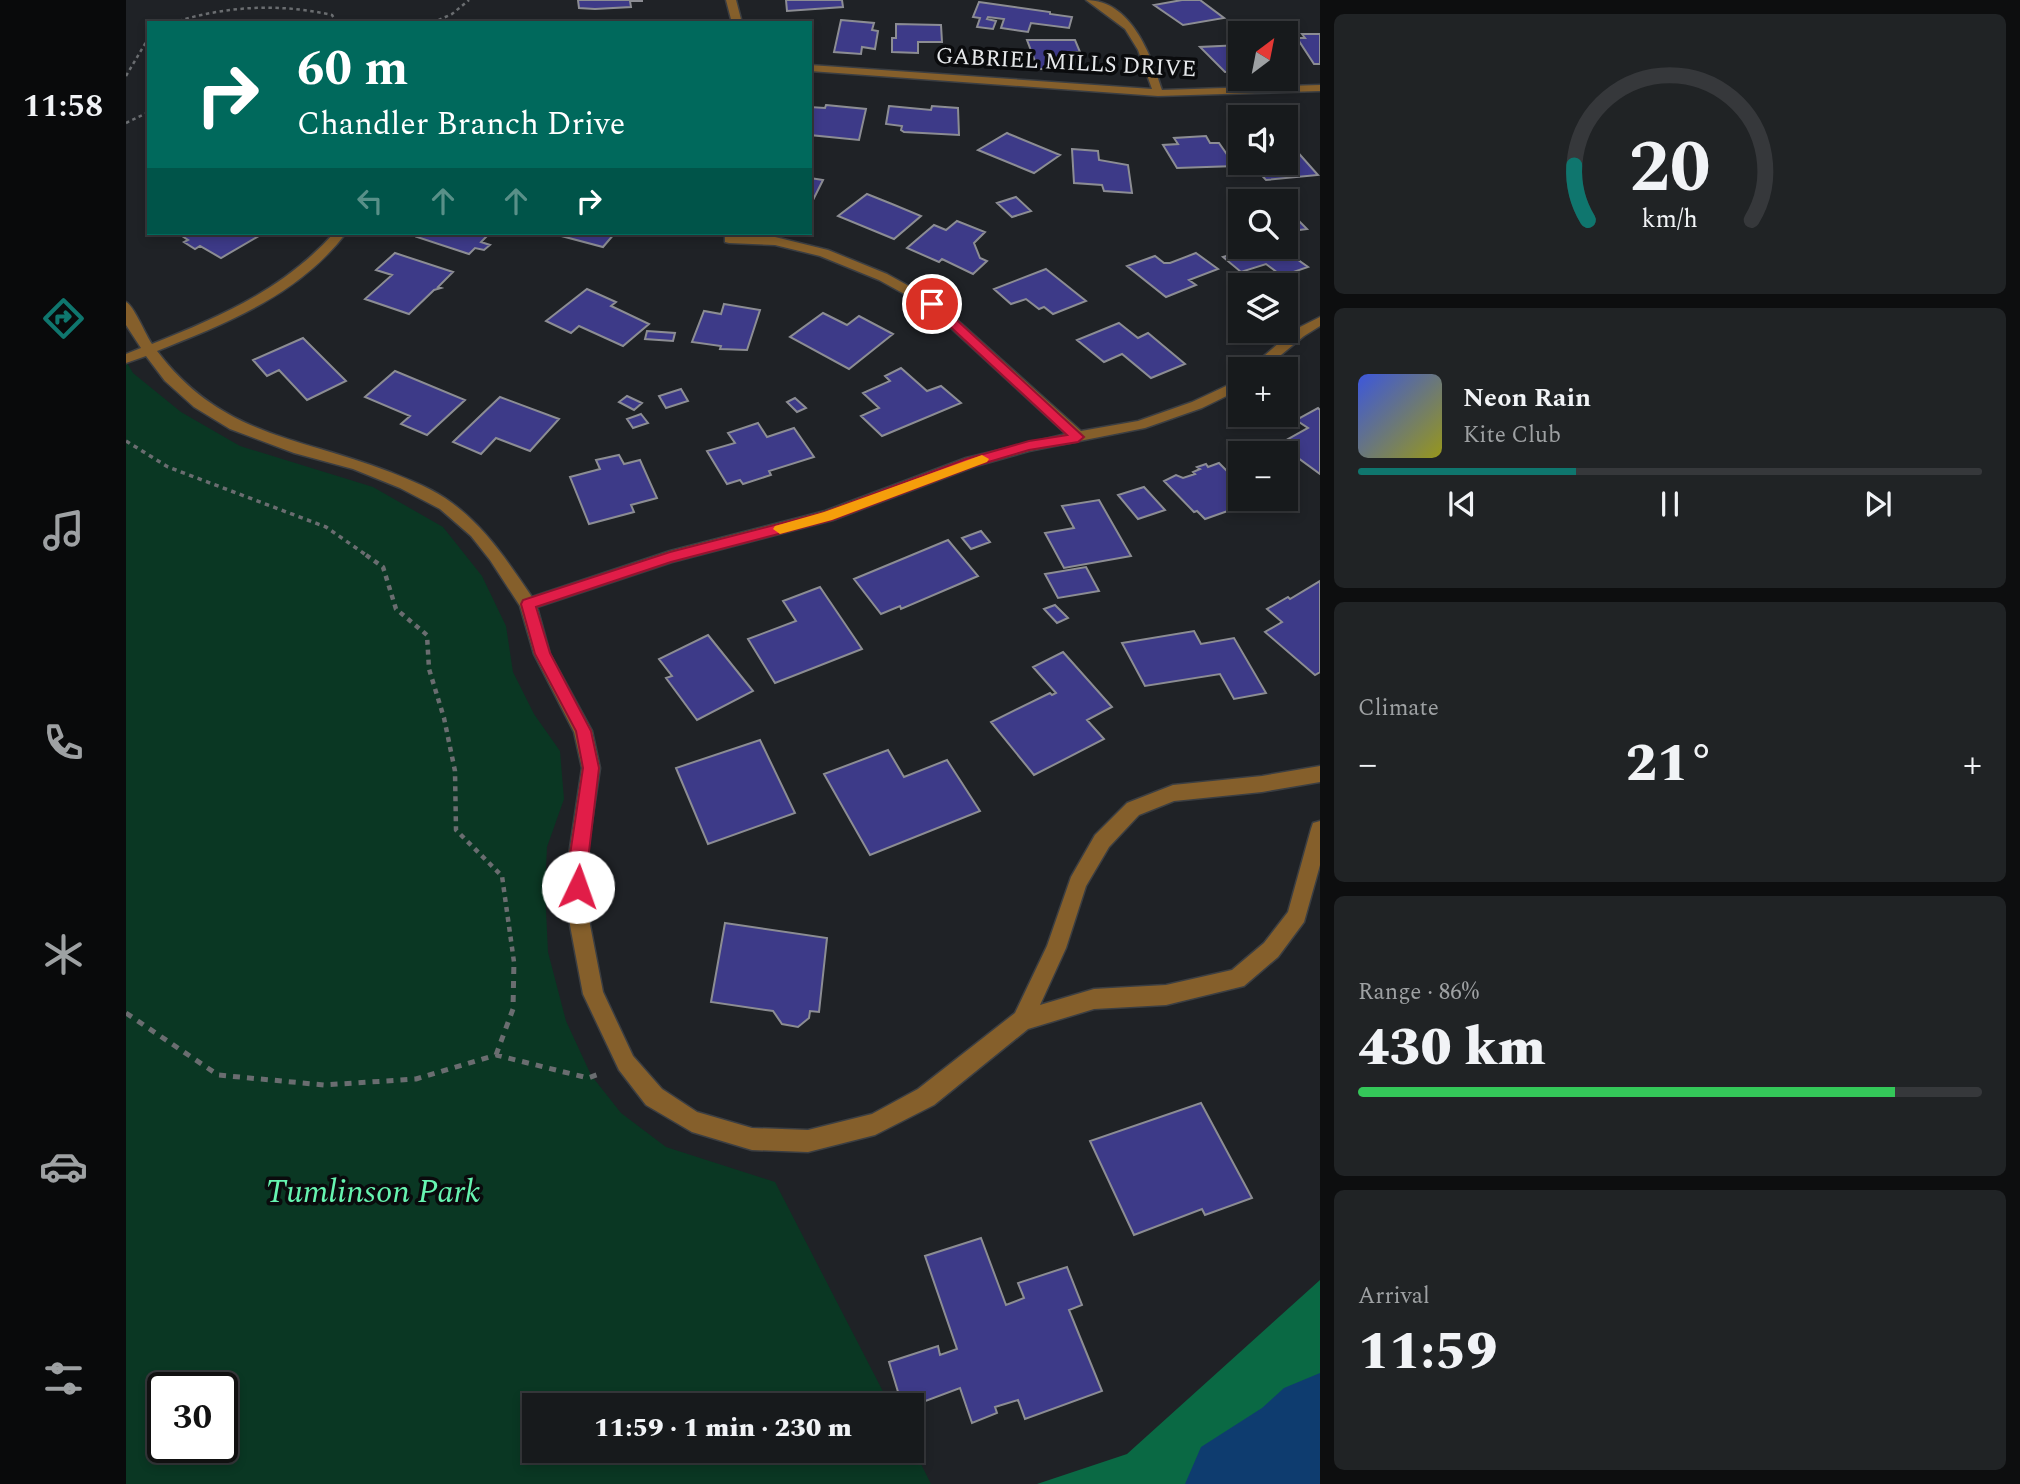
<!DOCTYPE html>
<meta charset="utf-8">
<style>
body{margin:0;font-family:Spectral,serif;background:#202325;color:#f1f3f6;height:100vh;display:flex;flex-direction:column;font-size:26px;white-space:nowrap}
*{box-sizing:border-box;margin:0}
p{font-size:23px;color:#9ea1a3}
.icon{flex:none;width:38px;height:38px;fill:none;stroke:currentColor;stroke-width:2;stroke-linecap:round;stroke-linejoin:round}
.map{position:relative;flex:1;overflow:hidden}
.panel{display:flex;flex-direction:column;gap:14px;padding:14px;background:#0d0e0f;width:700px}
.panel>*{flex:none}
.guide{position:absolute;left:21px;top:21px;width:665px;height:214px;border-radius:0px;box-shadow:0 4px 10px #0003,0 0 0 2px #36383b;background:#00695c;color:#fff;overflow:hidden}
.needle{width:46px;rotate:32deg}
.tools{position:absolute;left:1102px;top:21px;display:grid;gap:14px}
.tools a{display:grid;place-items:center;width:70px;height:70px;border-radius:0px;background:#171a1c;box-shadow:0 4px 10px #0003,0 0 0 2px #36383b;font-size:35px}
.speed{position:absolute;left:21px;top:1372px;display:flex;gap:14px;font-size:35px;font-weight:700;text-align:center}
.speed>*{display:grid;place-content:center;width:91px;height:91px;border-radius:50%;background:#171a1c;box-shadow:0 4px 10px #0003,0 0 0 2px #36383b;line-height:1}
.speed .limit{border:4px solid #111;border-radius:10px;background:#fff;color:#111}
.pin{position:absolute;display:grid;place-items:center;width:60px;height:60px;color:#fff;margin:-30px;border:4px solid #fff;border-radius:50%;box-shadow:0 2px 7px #0007}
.me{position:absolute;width:77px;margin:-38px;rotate:3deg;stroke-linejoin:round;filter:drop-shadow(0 0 5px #0008)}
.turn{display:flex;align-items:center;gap:24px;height:147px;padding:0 35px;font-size:32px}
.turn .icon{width:91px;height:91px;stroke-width:2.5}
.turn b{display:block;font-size:49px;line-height:60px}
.lanes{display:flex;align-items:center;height:66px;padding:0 35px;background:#0003;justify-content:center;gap:35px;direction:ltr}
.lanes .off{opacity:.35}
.big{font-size:52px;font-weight:800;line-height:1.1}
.panel .widget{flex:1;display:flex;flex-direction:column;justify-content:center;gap:10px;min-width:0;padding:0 24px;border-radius:10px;background:#202325}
.panel .dial{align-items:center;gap:0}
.dial svg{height:182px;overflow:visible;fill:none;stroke:#36383b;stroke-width:7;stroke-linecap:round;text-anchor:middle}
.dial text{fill:#f1f3f6;stroke:none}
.song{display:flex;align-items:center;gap:21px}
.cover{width:84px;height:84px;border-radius:10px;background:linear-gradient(135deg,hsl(230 70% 55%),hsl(60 70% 35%))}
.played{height:7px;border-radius:4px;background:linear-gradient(90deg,#0f766e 35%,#36383b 35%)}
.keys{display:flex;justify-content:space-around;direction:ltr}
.heat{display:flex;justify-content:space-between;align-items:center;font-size:38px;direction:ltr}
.charge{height:10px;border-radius:5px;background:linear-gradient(90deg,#34c759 86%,#36383b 0)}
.trip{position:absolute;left:396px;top:1393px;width:402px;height:70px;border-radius:0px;background:#171a1c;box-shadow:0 4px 10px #0003,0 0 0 2px #36383b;font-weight:800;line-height:70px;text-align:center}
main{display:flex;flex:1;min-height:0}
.tab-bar{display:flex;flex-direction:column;width:126px;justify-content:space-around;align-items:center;background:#090a0b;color:#9ea1a3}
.tab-bar .icon{width:49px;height:49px}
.tab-bar .selected{color:#0f766e}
.tab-bar b{font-size:32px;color:#f1f3f6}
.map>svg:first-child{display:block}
.green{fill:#0a3723;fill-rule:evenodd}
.forest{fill:#0a6944}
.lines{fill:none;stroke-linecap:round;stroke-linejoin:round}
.river{fill:#0e3c6f;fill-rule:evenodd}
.building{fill:#3d3a88;stroke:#8c8d93;stroke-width:2}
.minor-casing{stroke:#3b3e42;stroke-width:3}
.path-far3{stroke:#6a6d70;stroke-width:2.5;stroke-dasharray:3.5 3.5;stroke-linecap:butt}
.path-far2{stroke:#6a6d70;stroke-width:3.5;stroke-dasharray:4.5 4.5;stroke-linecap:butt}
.path-far1{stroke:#6a6d70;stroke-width:4.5;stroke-dasharray:5 5;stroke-linecap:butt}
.path{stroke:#6a6d70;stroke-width:5;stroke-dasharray:7 7;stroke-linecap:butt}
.minor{fill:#855f2b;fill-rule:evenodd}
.route{fill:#e11d48;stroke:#92132f;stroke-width:2}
.slow{fill:#f59e0b}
.labels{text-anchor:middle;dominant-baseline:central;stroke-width:7;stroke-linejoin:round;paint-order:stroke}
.far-street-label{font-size:23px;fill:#e7e9ec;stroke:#0a0b0d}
.near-park-label{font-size:33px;font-style:italic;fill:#66f4b0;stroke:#0a0b0d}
</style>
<main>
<nav class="tab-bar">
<b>11:58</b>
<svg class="icon selected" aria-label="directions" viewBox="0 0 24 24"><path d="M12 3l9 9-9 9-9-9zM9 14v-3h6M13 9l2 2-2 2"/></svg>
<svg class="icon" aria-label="music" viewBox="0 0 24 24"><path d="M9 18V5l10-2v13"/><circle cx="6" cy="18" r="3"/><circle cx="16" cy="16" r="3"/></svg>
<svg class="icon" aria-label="phone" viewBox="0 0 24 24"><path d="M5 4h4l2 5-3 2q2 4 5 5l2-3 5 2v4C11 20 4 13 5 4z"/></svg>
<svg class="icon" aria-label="climate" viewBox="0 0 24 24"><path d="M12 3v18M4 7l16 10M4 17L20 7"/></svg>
<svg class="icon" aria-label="car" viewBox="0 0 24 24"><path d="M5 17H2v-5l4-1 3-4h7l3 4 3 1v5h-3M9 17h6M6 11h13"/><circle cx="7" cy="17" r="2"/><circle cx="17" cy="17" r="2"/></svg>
<svg class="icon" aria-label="filters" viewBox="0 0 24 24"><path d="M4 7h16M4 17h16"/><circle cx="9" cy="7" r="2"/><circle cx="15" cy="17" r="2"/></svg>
</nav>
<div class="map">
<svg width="1194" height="1484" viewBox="0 0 1194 1484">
<rect width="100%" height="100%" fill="#1f2226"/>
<!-- green -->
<path class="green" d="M0,361L7,373L55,412L114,446L247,487L317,527L356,576L380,626L387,672L408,714L434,751L438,799L421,847L419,889L422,952L440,1021L465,1075L495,1113L540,1147L649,1182L764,1405H408V1451H786V1446L805,1484H0ZM37,1388H96V1447H37Z"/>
<!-- forest -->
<path class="forest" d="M1194,1280V1484H911L1001,1454Z"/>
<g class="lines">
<!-- river -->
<path class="river" d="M1194,1373V1484H1059L1075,1447L1136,1408L1158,1388Z"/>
</g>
<!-- building -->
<path class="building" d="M452,0H516V1H504L505,7L469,9L453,8Z
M660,0H716L717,7L661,11Z
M1056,0H1074L1098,18L1057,25L1028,5Z
M853,2L924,12V14L946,17L943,28L905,23L902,32L875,28L878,19L862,17L861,19L870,21L867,29L851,27L854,18L847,17Z
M715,20L748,23L746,30L752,31L749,49L736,47L735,54L708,52Z
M770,24L815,25L816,42H792V53L766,52V38H770Z
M1176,34H1194V64H1188L1171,38H1179Z
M901,40H949L954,52H938L940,57H948L953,69H912Z
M1115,45V71L1099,72L1074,47Z
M700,105L740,109L733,140L684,135V107L699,108Z
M763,106L805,110L806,106L832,108L833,135L778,132L775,130L776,126L760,124Z
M881,133L883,134L934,155L908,173L852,150Z
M1080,136L1084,143H1093L1109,166L1051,168L1037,145L1052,144L1048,138Z
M1160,139L1192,175L1140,180L1128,167L1160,163Z
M946,149L972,151L973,160L1002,165L1006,193L978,191L976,185L948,183Z
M684,178L697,180L684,206Z
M741,194L766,204L795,216L768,239L712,216Z
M890,197L905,211L886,217L871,203Z
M1172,220L1181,229L1166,231L1160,225V221Z
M831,221L859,232L848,243L854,258L861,261L847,274L816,259L813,262L781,248L808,225L820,230Z
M63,233H138L95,258L74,246L69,249L58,242L62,240L56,236Z
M297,233H349L361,236L355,242L364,245L358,250L349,248L343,254L291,237Z
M424,233H489L477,247Z
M1118,247H1154L1182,267L1156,276L1140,264L1115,272L1097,257L1121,250Z
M269,253L327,272L312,287L315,288L308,290L283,314L239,299L266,275L250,270Z
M1070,253L1092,269L1063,280L1070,285L1040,297L1001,266L1029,256L1038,263H1044Z
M920,269L960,301L927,314L918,307L913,309L900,299L885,304L868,289Z
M461,289L490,302L485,306L523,324L497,346L453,326L445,333L420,321Z
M598,304L634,310L621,350L594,349L595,346L566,342L578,311L595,314Z
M697,313L721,325L733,316L767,334L723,369L664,337Z
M993,323L1012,338L1022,333L1059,364L1025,378L996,354L978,362L951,340Z
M521,331L549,333L547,341L519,339Z
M177,338L220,381L181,400L153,370L141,376L127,360Z
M775,368L801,391L815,386L835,403L756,436L735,416L753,408L737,393L764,381L759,376Z
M269,371L339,400L301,435L275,424L284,416L239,397Z
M555,389L562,401L540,408L533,396Z
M501,396L516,403L508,410L493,402Z
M374,397L433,419L404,451L370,438L355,454L327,442Z
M669,398L680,408L671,412L661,402Z
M1192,408L1194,410V474L1153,444L1182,428L1170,420Z
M515,414L522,423L507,428L501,419Z
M632,423L641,437L668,428L688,457L643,471L645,475L617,484L614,480L601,484L581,451L609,443L602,433Z
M493,455L498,464L514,460L531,498L505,505L508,512L463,524L444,477L474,469L470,460Z
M1093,463L1115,485V499L1130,501L1079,519L1071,511L1068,512L1038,481L1050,475L1057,478L1069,474L1067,472L1074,469L1071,467L1080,464L1082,467Z
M1018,487L1039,510L1012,519L992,495Z
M973,500L1005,556L938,568L919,533L948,528L936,506Z
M855,531L864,542L845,549L836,538Z
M822,540L852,576L775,609L774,606L755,614L728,579Z
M960,567L973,591L932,598L919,574Z
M1194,581V672L1189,675L1139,632L1156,622L1141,609L1162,597L1164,599Z
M694,587L736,649L649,683L622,639L670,621L657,601Z
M929,605L942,618L931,623L918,609Z
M1068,631L1075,644L1108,638L1140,693L1108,699L1094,674L1019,686L996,643Z
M582,635L627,691L571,720L540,678L546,676L533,659Z
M937,652L986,707L961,720L978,739L908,775L865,722L924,693L926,695L930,693L907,667Z
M634,740L669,813L582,844L550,768Z
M762,750L778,777L821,760L854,811L744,855L698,774Z
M599,923L701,938L693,1012L684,1011L683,1018L672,1027L656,1024L647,1011L585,1002Z
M1075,1103L1126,1198L1079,1215L1076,1209L1008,1235L964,1141Z
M855,1238L880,1305L898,1298L892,1283L941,1267L956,1305L943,1310L976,1391L899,1419L892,1400L869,1407L871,1413L846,1423L834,1388L786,1406L776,1405L763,1362L812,1346L814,1355L831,1349L799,1256Z"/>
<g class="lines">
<defs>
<path id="minor" d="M600,0H610L616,23H606Z
M960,0C1005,0 1025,55 1036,90L1194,85V91L1032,96L684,71V65L1026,89L1012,50L999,29Z
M208,233H220C173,295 101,323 31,351C96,437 172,436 264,472C284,480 308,489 326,503C360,528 382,562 406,597L544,551L699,511L840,458L940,434L802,307L753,280L694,256L649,245L603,243L599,242V236L649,237L702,250L761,274L810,301L955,431L1012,421L1066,402L1115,379V389L1076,408L1019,428L903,451L850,466L707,520L546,562L411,607L424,654L466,731L474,768L459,868L464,925L477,992L507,1056L536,1089L571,1112L626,1128L682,1130L746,1114L792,1089L889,1013L921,946L945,877L969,835L1001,803L1047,785L1136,776L1194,766V782L1136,792L1048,801L1013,815L983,847L960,886L940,948L914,1005L968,989L1040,985L1106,970L1138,943L1162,912L1185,829L1187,823L1194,821V865L1178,922L1152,957L1118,986L1040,1005L968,1009L902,1029L808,1105L749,1135L682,1152L626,1150L566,1132L520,1105L493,1070L457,994L444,925L441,868L456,768L448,732L408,654L394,606L364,560L345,536L314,509L274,488L227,469L168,453L104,429L68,407L39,381L20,356L0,363V354L15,348L0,325V302C8,306 19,334 26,344C94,317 158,289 208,233Z
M1194,317V326L1178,336L1138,369H1123L1168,330Z"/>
</defs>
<!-- minor casing -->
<use href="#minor" class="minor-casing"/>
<!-- path-far3 -->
<path class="path-far3" d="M46,23C98,6 153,3 206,15L211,23
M306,23L326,14L343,0
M0,76L23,37
M0,123L23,112"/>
<!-- path-far2 -->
<path class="path-far2" d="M0,441L42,467L200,527L243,557"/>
<!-- path-far1 -->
<path class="path-far1" d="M240,555L257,567L270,609L301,635L303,669L318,718L329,771L330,830L376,876L388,962"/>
<!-- path -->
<path class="path" d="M0,1013L92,1075L198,1085L290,1079L370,1055L462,1078L473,1074
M370,1055L387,1009L388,960"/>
<!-- minor -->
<use href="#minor" class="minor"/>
</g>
<!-- route -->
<path class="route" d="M802,301H810L958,437L952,442L903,450L849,466L706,520L545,562L410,607L424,653L465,731L473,768L458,893L452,895L445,893L442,868L457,768L450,731L409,654L395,604L397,600L544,552L699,512L840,459L903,441L941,435L802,306Z"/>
<!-- slow -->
<path class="slow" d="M856,455L863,459L861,462L706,520L654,534L647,529L649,526L698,512Z"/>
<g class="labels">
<!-- far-street labels -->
<g class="far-street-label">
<text transform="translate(940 63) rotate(3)">GABRIEL MILLS DRIVE</text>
</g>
<!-- near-park labels -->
<g class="near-park-label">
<text x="247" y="1192">Tumlinson Park</text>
</g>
</g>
</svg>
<div class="tools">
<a><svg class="needle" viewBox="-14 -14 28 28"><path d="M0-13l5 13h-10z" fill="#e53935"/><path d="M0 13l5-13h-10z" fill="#9ea1a3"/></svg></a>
<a><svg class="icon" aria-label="sound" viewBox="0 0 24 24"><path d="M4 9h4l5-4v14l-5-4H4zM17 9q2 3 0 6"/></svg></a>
<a><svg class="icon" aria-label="search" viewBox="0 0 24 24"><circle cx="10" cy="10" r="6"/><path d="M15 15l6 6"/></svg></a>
<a><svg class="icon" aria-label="layers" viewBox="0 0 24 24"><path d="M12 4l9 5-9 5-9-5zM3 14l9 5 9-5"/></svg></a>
<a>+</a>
<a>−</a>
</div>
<div class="speed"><div class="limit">30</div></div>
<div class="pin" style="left:806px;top:304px;background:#d93025"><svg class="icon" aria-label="arrive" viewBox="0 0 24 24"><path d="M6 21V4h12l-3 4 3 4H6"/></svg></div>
<svg class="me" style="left:452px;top:887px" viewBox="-20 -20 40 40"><circle r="19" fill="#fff"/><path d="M0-13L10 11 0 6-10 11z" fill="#e11d48"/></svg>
<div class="trip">11:59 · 1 min · 230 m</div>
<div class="guide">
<div class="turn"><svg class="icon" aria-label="right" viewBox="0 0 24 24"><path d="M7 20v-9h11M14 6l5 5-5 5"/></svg><div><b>60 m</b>Chandler Branch Drive</div></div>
<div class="lanes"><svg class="icon off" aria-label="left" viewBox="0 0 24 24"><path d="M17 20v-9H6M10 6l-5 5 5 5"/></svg><svg class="icon off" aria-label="ahead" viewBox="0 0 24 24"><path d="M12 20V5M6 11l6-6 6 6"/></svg><svg class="icon off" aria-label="ahead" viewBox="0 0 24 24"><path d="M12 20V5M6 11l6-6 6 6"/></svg><svg class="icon" aria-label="right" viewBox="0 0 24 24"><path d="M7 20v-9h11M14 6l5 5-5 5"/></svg></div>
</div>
</div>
<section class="panel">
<div class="widget dial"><svg viewBox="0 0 100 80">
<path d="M14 69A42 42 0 1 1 86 69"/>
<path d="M14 69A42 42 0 0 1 8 45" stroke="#0f766e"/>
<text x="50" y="56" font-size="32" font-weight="700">20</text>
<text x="50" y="72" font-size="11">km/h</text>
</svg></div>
<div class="widget">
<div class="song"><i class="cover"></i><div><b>Neon Rain</b><p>Kite Club</p></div></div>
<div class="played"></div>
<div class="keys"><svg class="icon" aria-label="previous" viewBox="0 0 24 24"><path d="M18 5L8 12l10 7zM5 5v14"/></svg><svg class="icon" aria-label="pause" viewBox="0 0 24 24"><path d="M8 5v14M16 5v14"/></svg><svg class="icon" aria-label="next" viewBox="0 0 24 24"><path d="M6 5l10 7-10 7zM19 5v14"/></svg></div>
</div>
<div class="widget"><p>Climate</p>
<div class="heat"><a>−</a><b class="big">21°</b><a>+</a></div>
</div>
<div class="widget"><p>Range · 86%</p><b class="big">430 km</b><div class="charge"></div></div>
<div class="widget"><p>Arrival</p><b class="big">11:59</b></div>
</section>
</main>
